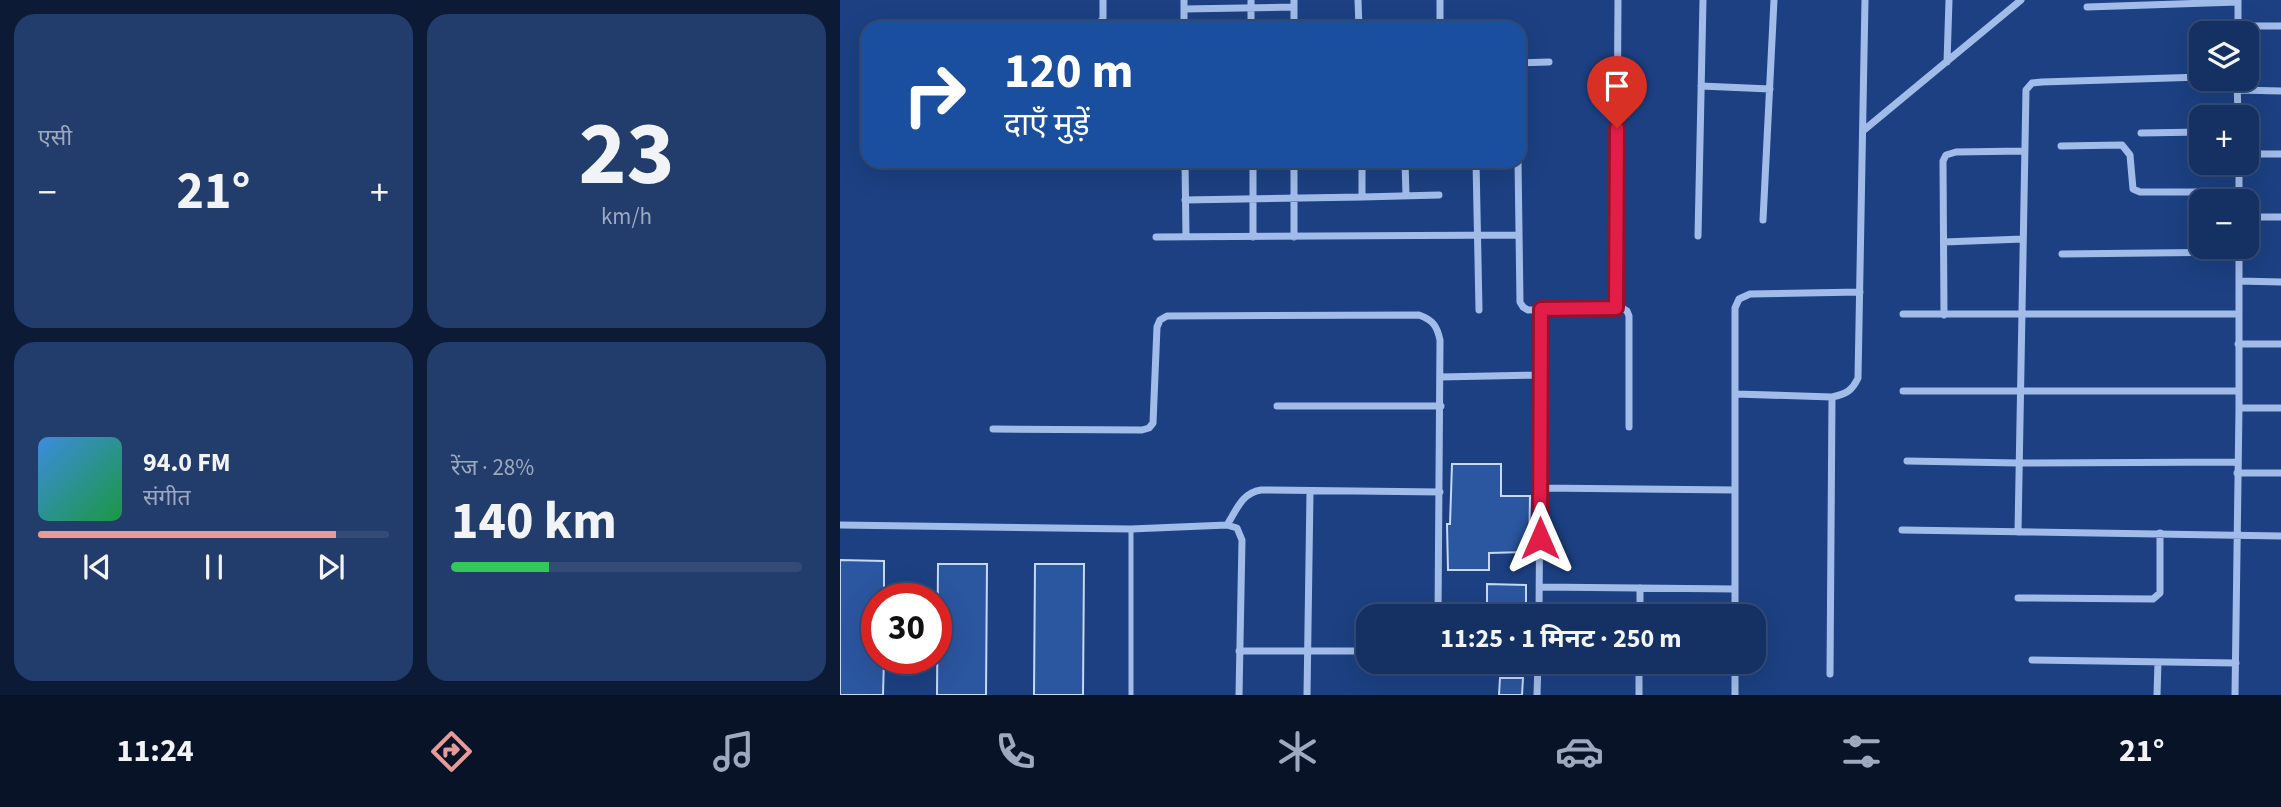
<!DOCTYPE html>
<html lang="hi">
<meta charset="utf-8">
<style>
body{margin:0;font-family:"Source Sans 3","Noto Sans Devanagari",sans-serif;background:#223c6b;color:#f1f3f6;height:100vh;display:flex;flex-direction:column;font-size:26px;white-space:nowrap}
*{box-sizing:border-box;margin:0}
p{font-size:23px;color:#9da9be}
.icon{flex:none;width:38px;height:38px;fill:none;stroke:currentColor;stroke-width:2;stroke-linecap:round;stroke-linejoin:round}
.map{position:relative;flex:1;overflow:hidden}
.drawer{display:flex;flex-direction:column;gap:14px;padding:14px;background:#0c1a36;width:840px}
.drawer>*{flex:none}
.banner{position:absolute;left:21px;top:21px;width:665px;height:147px;border-radius:21px;box-shadow:0 7px 28px #0002,0 0 0 2px #344b77;background:#1a4fa0;color:#fff;overflow:hidden}
.fabs{position:absolute;left:1349px;top:21px;display:grid;gap:14px}
.fabs a{display:grid;place-items:center;width:70px;height:70px;border-radius:14px;background:#153062;box-shadow:0 7px 28px #0002,0 0 0 2px #344b77;font-size:35px}
.speed{position:absolute;left:21px;top:583px;display:flex;gap:14px;font-size:35px;font-weight:700;text-align:center}
.speed>*{display:grid;place-content:center;width:91px;height:91px;border-radius:50%;background:#153062;box-shadow:0 7px 28px #0002,0 0 0 2px #344b77;line-height:1}
.speed .limit{border:10px solid #d22;background:#fff;color:#111}
.pin{position:absolute;display:grid;place-items:center;width:60px;height:60px;color:#fff;margin:-72px -30px;border-radius:50% 50% 50% 0;rotate:-45deg;box-shadow:0 0 7px #0007}
.pin .icon{rotate:45deg}
.me{position:absolute;width:77px;margin:-38px;rotate:0deg;stroke-linejoin:round;filter:drop-shadow(0 0 5px #0008)}
.turn{display:flex;align-items:center;gap:24px;height:147px;padding:0 28px;font-size:32px}
.turn .icon{width:91px;height:91px;stroke-width:2.5}
.turn b{display:block;font-size:49px;line-height:60px}
.big{font-size:52px;font-weight:700;line-height:1.1}
.drawer .widget{flex:1;display:flex;flex-direction:column;justify-content:center;gap:10px;min-width:0;padding:0 24px;border-radius:21px;background:#223c6b}
.drawer .dial{align-items:center;gap:0}
.dial b{font-size:91px;line-height:1}
.song{display:flex;align-items:center;gap:21px}
.cover{width:84px;height:84px;border-radius:10px;background:linear-gradient(135deg,hsl(210 70% 55%),hsl(140 70% 35%))}
.played{height:7px;border-radius:4px;background:linear-gradient(90deg,#e69b98 85%,#344b77 85%)}
.keys{display:flex;justify-content:space-around;direction:ltr}
.heat{display:flex;justify-content:space-between;align-items:center;font-size:38px;direction:ltr}
.charge{height:10px;border-radius:5px;background:linear-gradient(90deg,#34c759 28%,#344b77 0)}
.drawer .tiles{flex:1;display:grid;gap:14px;grid-template-columns:repeat(2,1fr)}
.trip{position:absolute;left:516px;top:604px;width:410px;height:70px;border-radius:21px;background:#153062;box-shadow:0 7px 28px #0002,0 0 0 2px #344b77;font-weight:700;line-height:70px;text-align:center}
.menu{display:flex;height:112px;justify-content:space-around;align-items:center;background:#081327;color:#9da9be}
.menu .icon{width:49px;height:49px}
.menu .on{color:#e69b98}
.menu b{font-size:32px;color:#f1f3f6}
main{display:flex;flex:1;min-height:0}
.map>svg:first-child{display:block}
.building{fill:#2b56a0;stroke:#c6d8f7;stroke-width:2}
.lines{fill:none;stroke-linecap:round;stroke-linejoin:round}
.service{stroke:#a2bcea;stroke-width:5}
.minor{stroke:#a2bcea;stroke-width:7}
.route-casing{stroke:#92132f;stroke-width:18}
.route{stroke:#e11d48;stroke-width:12}
</style>
<main>
<section class="drawer">
<div class="tiles">
<div class="widget"><p>एसी</p>
<div class="heat"><a>−</a><b class="big">21°</b><a>+</a></div>
</div>
<div class="widget dial"><b>23</b><p>km/h</p></div>
<div class="widget">
<div class="song"><i class="cover"></i><div><b>94.0 FM</b><p>संगीत</p></div></div>
<div class="played"></div>
<div class="keys"><svg class="icon" aria-label="previous" viewBox="0 0 24 24"><path d="M18 5L8 12l10 7zM5 5v14"/></svg><svg class="icon" aria-label="pause" viewBox="0 0 24 24"><path d="M8 5v14M16 5v14"/></svg><svg class="icon" aria-label="next" viewBox="0 0 24 24"><path d="M6 5l10 7-10 7zM19 5v14"/></svg></div>
</div>
<div class="widget"><p>रेंज · 28%</p><b class="big">140 km</b><div class="charge"></div></div>
</div>
</section>
<div class="map">
<svg width="1441" height="695" viewBox="0 0 1441 695">
<rect width="100%" height="100%" fill="#1c4082"/>
<!-- building -->
<path class="building" d="M612,464H661V496H690L689,552L649,553V570H608L607,524H610Z
M0,560L44,561V598H37V658H44L43,695H0Z
M98,564H147L146,695H97Z
M195,564H244L243,695H194Z
M647,584L686,585V616L647,615Z
M660,678H683L682,695H659Z"/>
<g class="lines">
<!-- service -->
<path class="service" d="M291,695V529"/>
<!-- minor -->
<path class="minor" d="M344,0V28
M411,0V28
M454,0V28
M518,0L519,28
M1398,1V33
M1247,7L1398,2
M344,9L454,7
M1398,26H1441
M211,28L258,26L263,18V0
M600,28V0
M1107,62L1109,0
M679,63L709,62
M1397,79L1398,117
M861,86L930,89
M1398,90L1441,91
M1024,130L1181,0
M1301,133L1362,132
M1221,146L1282,145L1290,155L1293,189L1300,192H1399
M1407,154H1441
M345,161L346,237
M454,161V237
M522,161V197L599,195
M565,161L566,195
M636,161L639,310
M678,161L680,302L683,307L688,310L782,308L787,311L789,316V427
M345,200L522,197
M1399,201V163
M1407,217H1441
M923,220L934,0
M858,236L863,0
M316,237L678,235
M413,237V161
M1104,242L1183,239
M1222,254L1399,252
M1399,281L1441,282
M776,308L778,0
M1063,314H1399
M1104,315L1103,161L1106,155L1116,152L1184,151
M1398,344H1441
M600,377L701,375
M1063,391H1399
M896,394L992,397C1006,394 1012,391 1018,378L1025,0
M437,406H601
M1399,408H1441
M153,429L302,430L309,428L313,423L317,327L320,320L327,316L579,315C593,320 597,326 600,340L598,616
M1067,461L1178,463L1398,462
M1397,473H1441
M700,488L895,490
M0,525L291,529L387,525L397,528L402,540L399,695
M387,525C397,509 402,493 421,490L600,492
M1062,530L1441,536
M1178,532L1186,90L1192,83L1202,82L1362,77
M700,587L895,589
M1178,598L1313,599L1320,593V533
M699,616L701,309
M800,616V588
M895,616V308L899,299L910,294L1020,292
M399,651H528
M1192,660L1396,663
M990,674L992,397
M467,695L470,492
M697,695L698,662
M799,695V662
M895,695V662
M1317,695L1318,662
M1395,695L1399,408V247"/>
</g>
<g class="lines">
<defs>
<path id="route" d="M700,538L701,309L776,308L777,128"/>
</defs>
<!-- route casing -->
<use href="#route" class="route-casing"/>
<!-- route -->
<use href="#route" class="route"/>
</g>
</svg>
<div class="fabs">
<a><svg class="icon" aria-label="layers" viewBox="0 0 24 24"><path d="M12 4l9 5-9 5-9-5zM3 14l9 5 9-5"/></svg></a>
<a>+</a>
<a>−</a>
</div>
<div class="speed"><div class="limit">30</div></div>
<div class="pin" style="left:777px;top:128px;background:#d93025"><svg class="icon" aria-label="arrive" viewBox="0 0 24 24"><path d="M6 21V4h12l-3 4 3 4H6"/></svg></div>
<svg class="me" style="left:700px;top:538px" viewBox="-20 -20 40 40"><path d="M0-17L14 15 0 8-14 15z" fill="#e11d48" stroke="#fff" stroke-width="4"/></svg>
<div class="trip">11:25 · 1 मिनट · 250 m</div>
<div class="banner">
<div class="turn"><svg class="icon" aria-label="right" viewBox="0 0 24 24"><path d="M7 20v-9h11M14 6l5 5-5 5"/></svg><div><b>120 m</b>दाएँ मुड़ें</div></div>
</div>
</div>
</main>
<nav class="menu">
<b>11:24</b>
<svg class="icon on" aria-label="directions" viewBox="0 0 24 24"><path d="M12 3l9 9-9 9-9-9zM9 14v-3h6M13 9l2 2-2 2"/></svg>
<svg class="icon" aria-label="music" viewBox="0 0 24 24"><path d="M9 18V5l10-2v13"/><circle cx="6" cy="18" r="3"/><circle cx="16" cy="16" r="3"/></svg>
<svg class="icon" aria-label="phone" viewBox="0 0 24 24"><path d="M5 4h4l2 5-3 2q2 4 5 5l2-3 5 2v4C11 20 4 13 5 4z"/></svg>
<svg class="icon" aria-label="climate" viewBox="0 0 24 24"><path d="M12 3v18M4 7l16 10M4 17L20 7"/></svg>
<svg class="icon" aria-label="car" viewBox="0 0 24 24"><path d="M5 17H2v-5l4-1 3-4h7l3 4 3 1v5h-3M9 17h6M6 11h13"/><circle cx="7" cy="17" r="2"/><circle cx="17" cy="17" r="2"/></svg>
<svg class="icon" aria-label="filters" viewBox="0 0 24 24"><path d="M4 7h16M4 17h16"/><circle cx="9" cy="7" r="2"/><circle cx="15" cy="17" r="2"/></svg>
<b>21°</b>
</nav>
